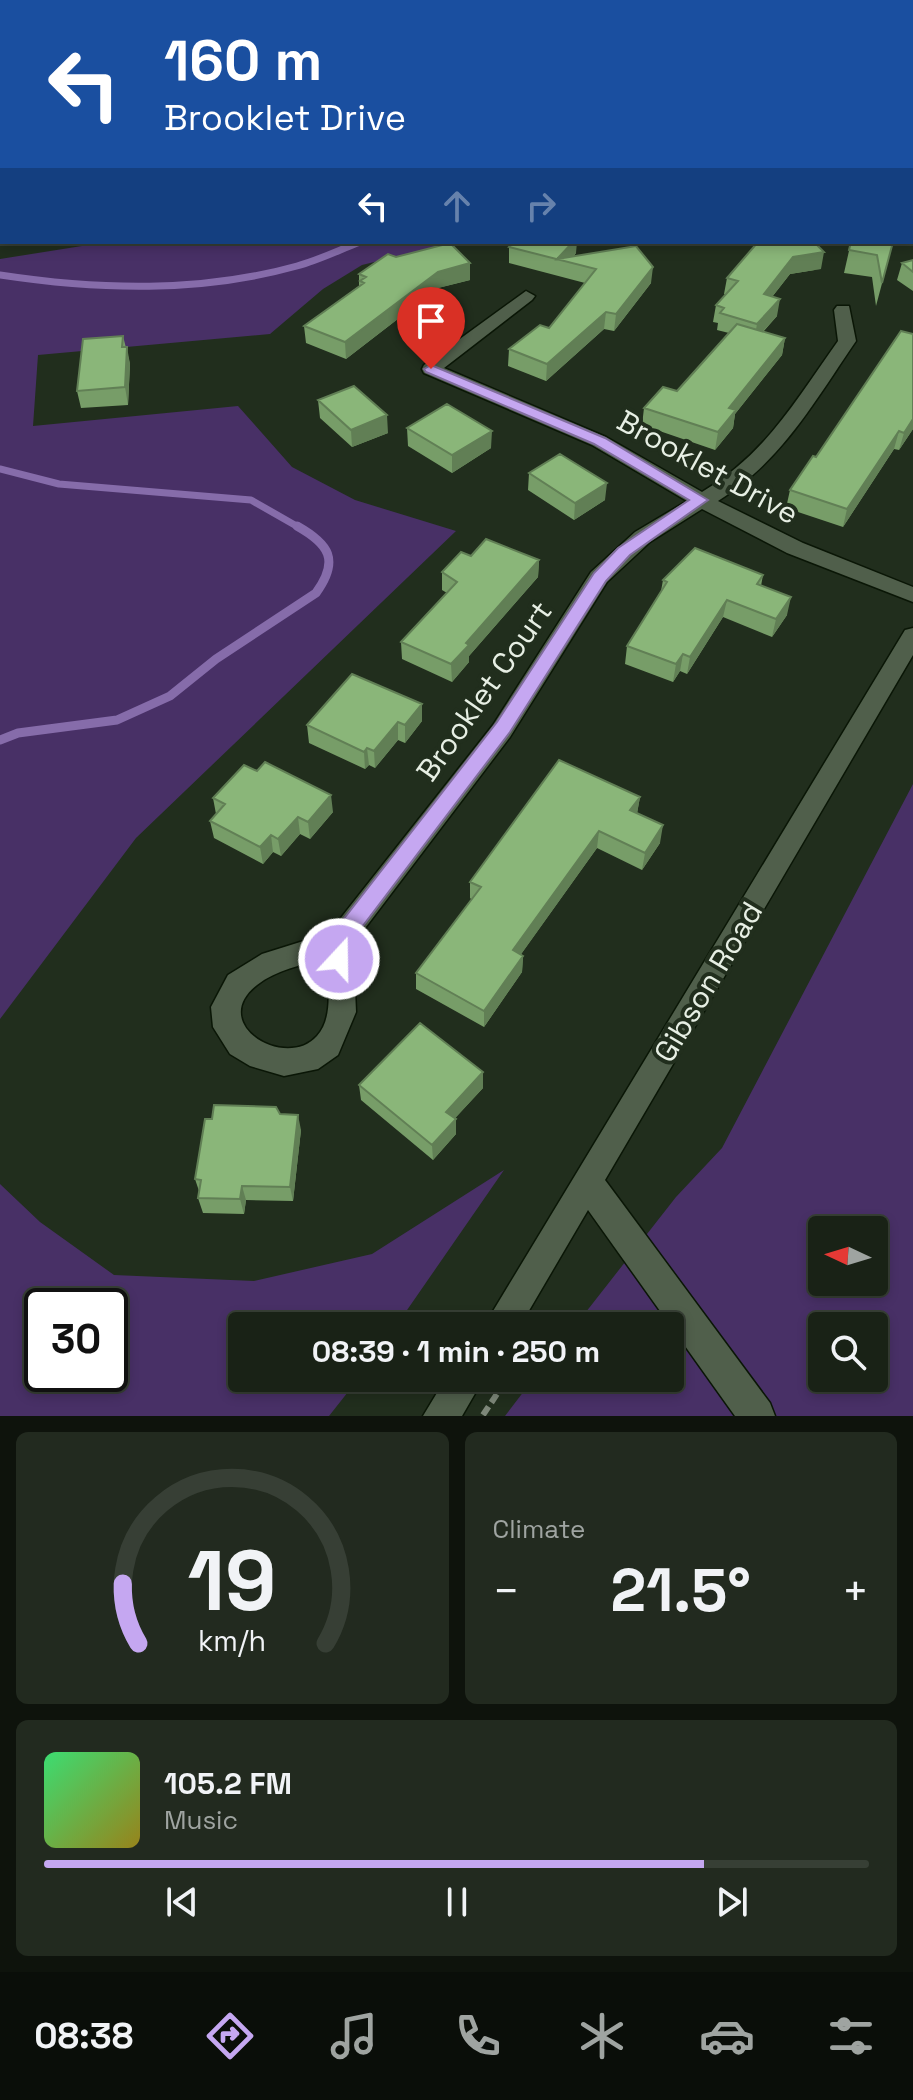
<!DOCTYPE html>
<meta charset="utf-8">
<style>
body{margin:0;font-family:"Space Grotesk",sans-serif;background:#222a1f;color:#f1f3f6;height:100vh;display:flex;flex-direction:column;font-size:30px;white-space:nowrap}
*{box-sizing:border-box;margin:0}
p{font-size:26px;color:#9fa4a1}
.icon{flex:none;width:44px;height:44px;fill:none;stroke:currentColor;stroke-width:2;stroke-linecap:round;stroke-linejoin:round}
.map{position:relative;height:1416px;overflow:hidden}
.drawer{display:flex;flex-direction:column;gap:16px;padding:16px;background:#0e130c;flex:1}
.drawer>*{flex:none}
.hud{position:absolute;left:0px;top:0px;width:914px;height:244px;box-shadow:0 4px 12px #0003,0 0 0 2px #373f35;background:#1a4fa0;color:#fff;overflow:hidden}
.needle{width:52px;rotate:274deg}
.controls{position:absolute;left:808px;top:1216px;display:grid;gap:16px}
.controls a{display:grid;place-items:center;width:80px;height:80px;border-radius:8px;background:#192216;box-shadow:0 4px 12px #0003,0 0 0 2px #373f35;font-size:40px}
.speed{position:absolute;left:24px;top:1288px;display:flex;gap:16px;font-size:40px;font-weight:700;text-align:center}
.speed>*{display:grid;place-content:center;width:104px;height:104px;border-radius:50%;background:#192216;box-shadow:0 4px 12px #0003,0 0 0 2px #373f35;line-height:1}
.speed .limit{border:4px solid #111;border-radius:12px;background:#fff;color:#111}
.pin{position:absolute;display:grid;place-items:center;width:68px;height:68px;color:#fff;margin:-82px -34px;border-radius:50% 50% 50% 0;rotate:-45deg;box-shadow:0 0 8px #0007}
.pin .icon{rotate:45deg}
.me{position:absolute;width:88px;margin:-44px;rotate:21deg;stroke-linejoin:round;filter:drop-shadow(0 0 6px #0008)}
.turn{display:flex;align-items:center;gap:28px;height:168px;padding:0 32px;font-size:36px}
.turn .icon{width:104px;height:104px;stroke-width:2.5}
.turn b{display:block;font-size:56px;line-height:68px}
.lanes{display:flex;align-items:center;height:76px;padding:0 32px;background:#0003;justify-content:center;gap:40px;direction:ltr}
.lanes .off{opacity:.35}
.big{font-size:60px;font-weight:800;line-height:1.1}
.drawer .tile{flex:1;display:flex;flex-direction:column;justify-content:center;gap:12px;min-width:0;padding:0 28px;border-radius:12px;background:#222a1f}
.drawer .dial{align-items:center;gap:0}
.dial svg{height:208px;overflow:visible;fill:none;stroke:#373f35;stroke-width:7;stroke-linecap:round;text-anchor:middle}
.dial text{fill:#f1f3f6;stroke:none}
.song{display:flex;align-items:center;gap:24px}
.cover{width:96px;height:96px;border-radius:12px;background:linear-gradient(135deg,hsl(140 70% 55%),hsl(50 70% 35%))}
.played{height:8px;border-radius:4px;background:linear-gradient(90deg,#c5a7f1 80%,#373f35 80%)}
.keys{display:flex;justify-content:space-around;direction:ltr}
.heat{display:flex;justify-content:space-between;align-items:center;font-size:44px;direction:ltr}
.drawer .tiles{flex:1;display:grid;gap:16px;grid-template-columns:1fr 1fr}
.tile:last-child{grid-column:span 2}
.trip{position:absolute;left:228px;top:1312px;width:456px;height:80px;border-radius:8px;background:#192216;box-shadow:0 4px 12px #0003,0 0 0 2px #373f35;font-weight:800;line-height:80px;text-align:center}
.menu{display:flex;height:128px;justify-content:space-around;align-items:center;background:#0a0e09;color:#9fa4a1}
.menu .icon{width:56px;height:56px}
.menu .on{color:#c5a7f1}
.menu b{font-size:36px;color:#f1f3f6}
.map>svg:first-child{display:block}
.green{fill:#483066;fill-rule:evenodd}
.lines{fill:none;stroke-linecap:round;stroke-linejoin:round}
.stream-far1{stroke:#866caa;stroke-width:7}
.stream{stroke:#866caa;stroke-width:9}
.minor-casing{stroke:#0a1606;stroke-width:3}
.path{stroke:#7d8779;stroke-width:6;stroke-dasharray:10 5;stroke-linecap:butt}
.minor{fill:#505f4b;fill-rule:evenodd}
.wall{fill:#779d68}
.shaded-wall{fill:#617f55}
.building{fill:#8ab679;stroke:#617f55;stroke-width:2}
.route{fill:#c5a7f1;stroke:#806d9d;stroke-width:2}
.labels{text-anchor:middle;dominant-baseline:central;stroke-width:8;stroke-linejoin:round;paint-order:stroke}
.street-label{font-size:30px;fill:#e7efe4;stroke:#212e1d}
</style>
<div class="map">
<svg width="913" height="1416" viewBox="0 0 913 1416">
<rect width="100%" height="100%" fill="#212e1d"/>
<!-- green -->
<path class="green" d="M107,242H456L362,265L323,289L270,334L38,355L33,426L238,406L292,467L355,500L456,531L136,838L0,1019V259Z
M913,784V1416H505L534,1378H670V1326H575L676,1197L722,1148ZM822,1230H874V1282H822ZM822,1326H874V1378H822Z
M504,1170L396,1326H242V1378H359L329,1416H0V1184L40,1222L114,1275L254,1281L372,1254ZM42,1306H110V1374H42Z"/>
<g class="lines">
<!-- stream-far1 -->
<path class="stream-far1" d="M0,275C99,290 200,293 297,266C319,260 339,250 360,242
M0,469L59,484L251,500L300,528"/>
<!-- stream -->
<path class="stream" d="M0,740L18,733L117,720L170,696L216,659L316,593C340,560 329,544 297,526"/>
<defs>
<path id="minor" d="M162,0H174L175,2H163Z
M442,0H455L456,2H443Z
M756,0H770L771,2H757Z
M830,0H844L845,2H831Z
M0,8H2V16H0Z
M912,28H913V36H912Z
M912,82H913V90H912Z
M0,185H2V195H0Z
M912,227H913V237H912Z
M526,291L535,296L532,300L444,368L606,437L702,492C766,454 796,400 838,341L834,310L837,306H849L856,341C814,402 783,460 718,501L803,543L913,587V602L787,553L702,509L650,542L607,582L510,737L353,944L356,1012L338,1055L318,1069L284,1076L250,1066L230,1054L213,1027L211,1007L228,975L262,954L329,933L493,725L591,572L635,532L687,501L592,445L424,373L422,369L424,365ZM326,958C327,982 335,1016 317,1036C286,1071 207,1024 257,985C276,970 302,965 326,958Z
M913,628V655L605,1180L770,1403L775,1416H735L588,1210L520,1326H484L905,630Z
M446,1378H484L462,1416H423Z"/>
</defs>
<!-- minor casing -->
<use href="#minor" class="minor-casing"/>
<!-- path -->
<path class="path" d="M483,1415L499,1391"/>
<!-- minor -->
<use href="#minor" class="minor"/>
</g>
<!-- wall -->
<path class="wall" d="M880,0H913V18L912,2H884Z
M912,149H913V222H912Z
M851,242H893L876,306L872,277L844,273Z
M509,247L576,253L574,256L651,283L614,331L604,329L546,381L508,366L509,349L549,328L585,283L509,263Z
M396,257L470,263V280L438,288L346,359L306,343L304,326L359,286V274Z
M913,260V291L897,280L902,263Z
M821,269L790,274L772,297L777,316L763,332L785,338L782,355L735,414L733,428L715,450L642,425L644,408L677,391L729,333L717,330L718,323L713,322L716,305L726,295L724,294L727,278Z
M913,334V429L899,450L894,449L843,527L786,508L790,490Z
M123,336L130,364L128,405L81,408L77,391Z
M318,400L388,433L352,447L320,418Z
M407,428L491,448L452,473L408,446Z
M529,473L605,500L574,520L528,490Z
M471,556L539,560L538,577L469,656V662L452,682L402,659L401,642L447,593L442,590V572Z
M763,575L761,586L787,615L772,637L723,617L687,674L680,671L673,682L625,664L627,646L661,591L663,580Z
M422,721L405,743L398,740L375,768L369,765L365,769L309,743L307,725Z
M640,797L637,813L660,843L642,870L597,848L521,954L523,956L522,972L484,1027L416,989V973L472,900L470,898V882Z
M213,798L333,812L310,839L300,834L281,856L273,852L263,864L214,838L210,821L216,814Z
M483,1072V1088L455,1118L456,1119V1134L433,1160L361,1100L359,1085Z
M280,1114L301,1130L293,1201L246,1200L244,1214L203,1213L198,1198L199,1191L195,1179L212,1119Z"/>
<!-- shaded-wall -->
<path class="shaded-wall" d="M0,140H2V156H0Z
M573,242H577L576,253L568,262L557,259Z
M824,252L821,269L790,274L761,311L764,294L793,257Z
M470,263V280L438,288L346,359L345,342L438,272Z
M653,267L651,283L614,331L616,314Z
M780,299L777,316L754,341L757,324Z
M606,312L604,329L546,381L547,364Z
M785,338L782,355L735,414L733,428L715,450L718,432L729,408Z
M127,347L130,364L128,405L125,387Z
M387,415L388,433L352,447L351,430Z
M913,419V429L899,450L904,433Z
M492,431L491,448L452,473V455Z
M899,431L894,449L843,527L847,509Z
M607,483L605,500L574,520L575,503Z
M539,560L538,577L469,656V662L452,682L451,664L466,643Z
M791,597L787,615L772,637L776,619Z
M727,600L723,617L687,674L690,657Z
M683,654L680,671L673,682L676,664Z
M422,704V721L405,743V725Z
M398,722V740L375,768L374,751Z
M367,748L369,765L365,769L364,752Z
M331,795L333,812L310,839L308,822Z
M640,797L637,814L630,810Z
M298,817L300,834L281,856L278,839Z
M663,825L660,843L642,870L645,853Z
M599,831L597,848L512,967L513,950Z
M271,835L273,852L263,864L260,847Z
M523,956L522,972L484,1027V1011Z
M483,1072V1088L447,1127L446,1112Z
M298,1115L301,1130L293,1201L290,1187Z
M456,1119V1134L433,1160L432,1145Z
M242,1186L246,1200L244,1214L240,1199Z"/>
<!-- building -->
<path class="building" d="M0,101L2,107V140H0Z
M912,149H913V200H912Z
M514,242H573L557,259L636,246L653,267L616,314L606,312L547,364L509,349L540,325L549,328L596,269L509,247Z
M758,242H814L824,252L793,257L764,294L780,299L757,324L720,313L724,308L716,305L738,281L727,278Z
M851,242H893L882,283L877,255L849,250Z
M450,243L470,263L438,272L345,342L304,326L364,283L360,281L366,277L359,274L388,254L396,257Z
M913,260V272L902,263Z
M737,324L785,338L729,408L736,410L718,432L644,408L663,387L677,391Z
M901,331L913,334V419L904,433L899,431L847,509L790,490L813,456L816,457Z
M123,336L122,347H127L125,387L77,391L83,339Z
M354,386L387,415L351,430L318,400Z
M447,404L492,431L452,455L407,428Z
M560,454L607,483L575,503L529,473Z
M486,539L539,560L466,643L469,645L451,664L401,642L457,582L442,572L461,552L471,556Z
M695,548L763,575L757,584L791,597L776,619L727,600L690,657L683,654L676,664L627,646L667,582L663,580Z
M352,674L422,704L405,725L398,722L374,751L367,748L364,752L307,725Z
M559,760L640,797L630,810L663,825L645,853L599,831L513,950L523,956L484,1011L416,973L481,887L470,882Z
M265,762L331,795L308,822L298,817L278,839L271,835L260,847L210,821L225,804L213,798L244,765L257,771Z
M420,1023L483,1072L446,1112L456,1119L432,1145L359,1085Z
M214,1105L276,1107L280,1114L298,1115L290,1187L242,1186L240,1199L198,1198L201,1180L195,1179L205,1119H212Z"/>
<!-- route -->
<path class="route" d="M431,365L605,438L708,500L630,555L606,581L510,732L350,943L347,966L339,969L331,966L328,959L332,934L497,722L594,573L618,548L689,500L594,444L426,372L424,369Z"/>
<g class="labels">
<!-- street labels -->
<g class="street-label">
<text transform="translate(708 467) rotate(29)">Brooklet Drive</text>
<text transform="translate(484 691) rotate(-55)">Brooklet Court</text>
<text transform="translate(708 982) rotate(-59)">Gibson Road</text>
</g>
</g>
</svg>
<div class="controls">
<a><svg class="needle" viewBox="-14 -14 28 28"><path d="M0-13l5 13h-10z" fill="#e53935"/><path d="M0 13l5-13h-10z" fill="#9fa4a1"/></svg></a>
<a><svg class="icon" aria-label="search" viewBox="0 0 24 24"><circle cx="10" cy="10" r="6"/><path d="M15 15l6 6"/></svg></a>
</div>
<div class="speed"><div class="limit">30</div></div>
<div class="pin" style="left:431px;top:369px;background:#d93025"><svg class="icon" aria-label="arrive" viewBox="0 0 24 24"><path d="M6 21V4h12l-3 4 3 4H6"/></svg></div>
<svg class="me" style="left:339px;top:959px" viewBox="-20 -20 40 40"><circle r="17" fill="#c5a7f1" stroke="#fff" stroke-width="3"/><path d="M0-11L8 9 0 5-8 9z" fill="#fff"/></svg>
<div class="trip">08:39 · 1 min · 250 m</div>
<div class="hud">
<div class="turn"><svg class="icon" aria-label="left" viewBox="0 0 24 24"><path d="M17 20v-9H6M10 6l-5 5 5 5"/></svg><div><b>160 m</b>Brooklet Drive</div></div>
<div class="lanes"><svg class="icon" aria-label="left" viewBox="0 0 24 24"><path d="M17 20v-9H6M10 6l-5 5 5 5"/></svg><svg class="icon off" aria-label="ahead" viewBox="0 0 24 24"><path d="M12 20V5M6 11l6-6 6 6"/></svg><svg class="icon off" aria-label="right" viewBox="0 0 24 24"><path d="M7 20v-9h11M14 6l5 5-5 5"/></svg></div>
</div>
</div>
<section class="drawer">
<div class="tiles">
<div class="tile dial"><svg viewBox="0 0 100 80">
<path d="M14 69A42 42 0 1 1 86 69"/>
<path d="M14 69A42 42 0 0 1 8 46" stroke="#c5a7f1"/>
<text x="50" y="56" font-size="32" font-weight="700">19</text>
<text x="50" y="72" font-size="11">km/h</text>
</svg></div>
<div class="tile"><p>Climate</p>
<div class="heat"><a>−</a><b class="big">21.5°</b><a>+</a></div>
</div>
<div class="tile">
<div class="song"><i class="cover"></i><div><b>105.2 FM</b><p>Music</p></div></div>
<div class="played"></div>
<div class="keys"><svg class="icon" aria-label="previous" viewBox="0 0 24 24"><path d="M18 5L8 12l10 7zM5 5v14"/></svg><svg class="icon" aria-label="pause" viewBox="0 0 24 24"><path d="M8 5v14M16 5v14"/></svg><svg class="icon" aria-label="next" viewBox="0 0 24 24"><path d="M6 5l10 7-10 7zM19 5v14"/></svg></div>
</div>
</div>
</section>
<nav class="menu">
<b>08:38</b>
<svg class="icon on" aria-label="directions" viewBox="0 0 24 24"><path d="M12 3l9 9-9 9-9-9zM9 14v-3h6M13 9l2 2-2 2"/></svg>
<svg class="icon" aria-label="music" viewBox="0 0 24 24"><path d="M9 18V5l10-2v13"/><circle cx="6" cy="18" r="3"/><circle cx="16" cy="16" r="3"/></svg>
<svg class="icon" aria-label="phone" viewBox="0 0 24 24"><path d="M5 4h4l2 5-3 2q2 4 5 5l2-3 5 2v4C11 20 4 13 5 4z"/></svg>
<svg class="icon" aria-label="climate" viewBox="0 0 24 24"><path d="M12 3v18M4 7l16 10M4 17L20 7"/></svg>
<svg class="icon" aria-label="car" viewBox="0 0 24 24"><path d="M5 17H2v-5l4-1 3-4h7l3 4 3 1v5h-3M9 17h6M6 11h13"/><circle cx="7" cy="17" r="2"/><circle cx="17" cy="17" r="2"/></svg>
<svg class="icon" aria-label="filters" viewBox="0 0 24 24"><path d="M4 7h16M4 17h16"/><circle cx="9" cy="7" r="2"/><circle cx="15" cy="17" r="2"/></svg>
</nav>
